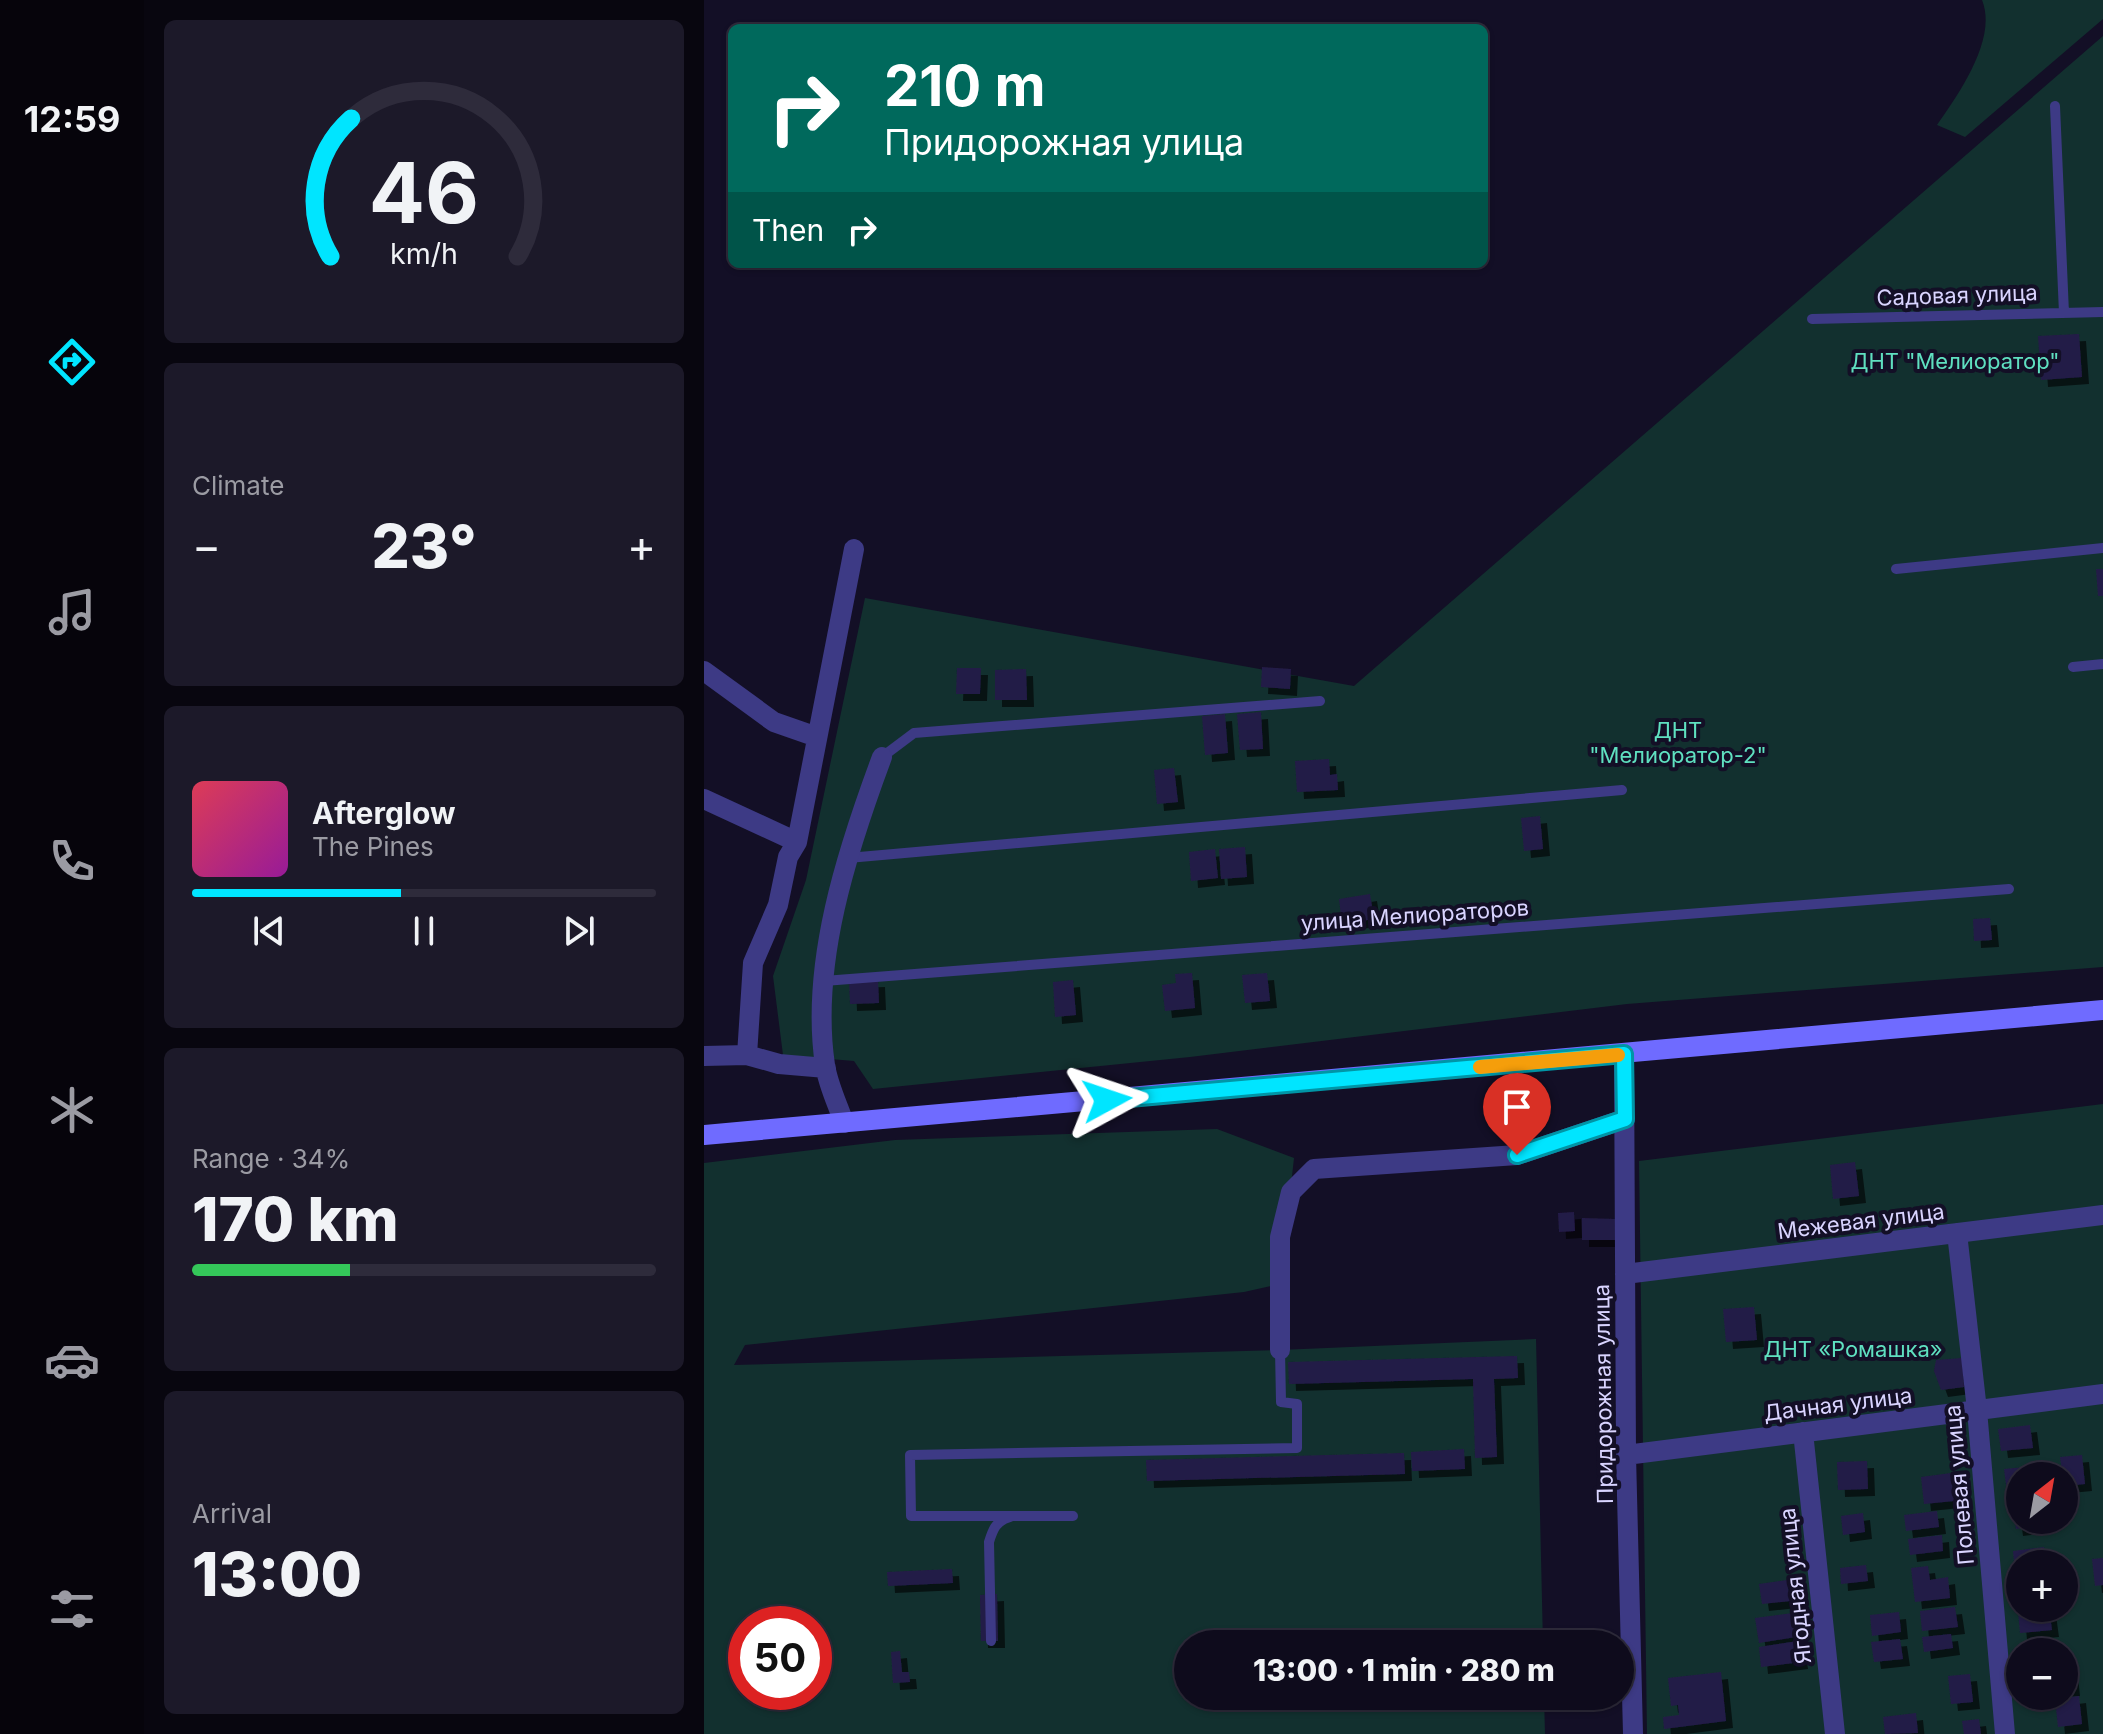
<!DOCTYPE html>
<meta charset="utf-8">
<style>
body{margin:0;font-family:Inter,sans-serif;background:#1c1929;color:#f1f3f6;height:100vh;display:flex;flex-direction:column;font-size:30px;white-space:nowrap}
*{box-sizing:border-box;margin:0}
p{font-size:26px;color:#9b9ba3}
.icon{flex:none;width:44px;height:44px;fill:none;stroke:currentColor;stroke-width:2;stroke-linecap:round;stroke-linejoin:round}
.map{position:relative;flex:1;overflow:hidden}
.side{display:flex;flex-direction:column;gap:20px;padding:20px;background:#08060f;width:560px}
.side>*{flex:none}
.hud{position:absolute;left:24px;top:24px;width:760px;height:244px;border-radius:12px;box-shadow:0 2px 6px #0004,0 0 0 2px #2e2b3b;background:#00695c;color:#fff;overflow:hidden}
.needle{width:52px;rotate:31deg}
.buttons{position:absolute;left:1302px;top:1462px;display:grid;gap:16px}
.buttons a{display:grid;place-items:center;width:72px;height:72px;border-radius:50%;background:#0e0b1c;box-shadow:0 2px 6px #0004,0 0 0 2px #2e2b3b;font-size:40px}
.speed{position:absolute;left:24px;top:1606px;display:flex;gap:16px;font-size:40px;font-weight:700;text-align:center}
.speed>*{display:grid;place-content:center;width:104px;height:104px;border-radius:50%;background:#0e0b1c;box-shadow:0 2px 6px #0004,0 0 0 2px #2e2b3b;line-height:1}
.speed .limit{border:12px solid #d22;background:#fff;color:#111}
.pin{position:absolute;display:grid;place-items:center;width:68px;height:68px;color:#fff;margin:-82px -34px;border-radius:50% 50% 50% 0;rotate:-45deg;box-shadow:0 0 8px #0007}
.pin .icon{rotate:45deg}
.me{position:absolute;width:88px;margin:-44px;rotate:85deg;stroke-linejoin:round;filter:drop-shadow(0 0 6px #0008)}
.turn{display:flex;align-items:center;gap:28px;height:168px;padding:0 24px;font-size:36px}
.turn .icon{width:104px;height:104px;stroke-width:2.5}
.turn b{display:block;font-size:56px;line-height:68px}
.then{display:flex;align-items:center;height:76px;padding:0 24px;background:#0003;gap:16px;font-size:30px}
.big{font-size:60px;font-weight:800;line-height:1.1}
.side .widget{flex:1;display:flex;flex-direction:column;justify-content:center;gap:12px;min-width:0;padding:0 28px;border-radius:12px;background:#1c1929}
.side .dial{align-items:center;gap:0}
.dial svg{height:208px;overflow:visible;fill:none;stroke:#2e2b3b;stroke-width:7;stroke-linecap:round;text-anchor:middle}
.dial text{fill:#f1f3f6;stroke:none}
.song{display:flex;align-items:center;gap:24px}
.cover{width:96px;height:96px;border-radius:12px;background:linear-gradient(135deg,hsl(350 70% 55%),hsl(300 70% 35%))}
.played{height:8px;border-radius:4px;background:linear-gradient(90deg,#00e5ff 45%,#2e2b3b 45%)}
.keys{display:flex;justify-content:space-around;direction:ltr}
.heat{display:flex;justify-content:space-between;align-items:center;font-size:44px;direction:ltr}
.charge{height:12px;border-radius:6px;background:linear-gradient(90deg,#34c759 34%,#2e2b3b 0)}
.trip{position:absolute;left:470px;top:1630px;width:460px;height:80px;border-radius:40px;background:#0e0b1c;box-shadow:0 2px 6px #0004,0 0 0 2px #2e2b3b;font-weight:800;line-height:80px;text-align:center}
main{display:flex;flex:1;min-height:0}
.menu{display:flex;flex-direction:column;width:144px;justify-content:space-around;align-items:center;background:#06040b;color:#9b9ba3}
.menu .icon{width:56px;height:56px}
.menu .on{color:#00e5ff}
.menu b{font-size:36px;color:#f1f3f6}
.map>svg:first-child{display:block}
.green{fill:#12302f;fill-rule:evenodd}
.building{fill:#241b47;filter:url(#shadow)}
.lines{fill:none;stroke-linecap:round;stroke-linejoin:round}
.service{stroke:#3d3a85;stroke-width:10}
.minor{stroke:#3d3a85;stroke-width:20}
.secondary{stroke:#6f6bff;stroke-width:20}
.route-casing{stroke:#0095a6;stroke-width:20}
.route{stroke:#00e5ff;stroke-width:14}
.slow{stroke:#f59e0b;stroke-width:14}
.labels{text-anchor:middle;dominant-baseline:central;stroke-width:8;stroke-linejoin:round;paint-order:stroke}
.street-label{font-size:22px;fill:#d9d4ff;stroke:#130f26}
.park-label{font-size:22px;fill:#5fe0c0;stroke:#130f26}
</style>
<main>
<nav class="menu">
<b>12:59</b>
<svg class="icon on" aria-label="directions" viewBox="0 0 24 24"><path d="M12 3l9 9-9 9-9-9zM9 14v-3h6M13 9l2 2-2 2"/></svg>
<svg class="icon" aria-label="music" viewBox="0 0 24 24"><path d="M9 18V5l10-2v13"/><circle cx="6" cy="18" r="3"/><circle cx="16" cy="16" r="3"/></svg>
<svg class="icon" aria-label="phone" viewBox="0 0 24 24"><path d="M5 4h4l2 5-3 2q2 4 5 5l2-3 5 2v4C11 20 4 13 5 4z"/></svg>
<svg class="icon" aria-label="climate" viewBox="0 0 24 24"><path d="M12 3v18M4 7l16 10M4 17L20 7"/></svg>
<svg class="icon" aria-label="car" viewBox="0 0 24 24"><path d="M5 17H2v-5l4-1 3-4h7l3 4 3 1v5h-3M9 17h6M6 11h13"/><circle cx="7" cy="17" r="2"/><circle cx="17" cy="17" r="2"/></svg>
<svg class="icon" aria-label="filters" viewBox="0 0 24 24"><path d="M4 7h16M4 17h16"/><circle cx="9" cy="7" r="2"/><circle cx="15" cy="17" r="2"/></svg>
</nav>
<section class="side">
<div class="widget dial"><svg viewBox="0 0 100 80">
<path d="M14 69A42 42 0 1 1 86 69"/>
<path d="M14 69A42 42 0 0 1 22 16" stroke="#00e5ff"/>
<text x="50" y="56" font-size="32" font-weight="700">46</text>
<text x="50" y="72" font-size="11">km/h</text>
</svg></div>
<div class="widget"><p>Climate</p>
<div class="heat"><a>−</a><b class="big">23°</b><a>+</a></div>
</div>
<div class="widget">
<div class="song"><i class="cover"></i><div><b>Afterglow</b><p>The Pines</p></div></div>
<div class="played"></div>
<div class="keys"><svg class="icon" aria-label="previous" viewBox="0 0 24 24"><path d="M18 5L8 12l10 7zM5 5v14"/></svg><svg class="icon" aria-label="pause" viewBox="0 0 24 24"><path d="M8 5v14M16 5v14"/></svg><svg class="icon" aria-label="next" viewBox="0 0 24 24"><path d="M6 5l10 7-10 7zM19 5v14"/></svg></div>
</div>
<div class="widget"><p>Range · 34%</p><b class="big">170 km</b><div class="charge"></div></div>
<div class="widget"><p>Arrival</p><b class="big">13:00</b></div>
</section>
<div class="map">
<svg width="1399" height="1734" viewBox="0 0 1399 1734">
<defs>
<filter id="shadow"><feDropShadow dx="7" dy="7" stdDeviation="0" flood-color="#0009"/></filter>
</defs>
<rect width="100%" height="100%" fill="#130f26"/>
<!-- green -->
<path class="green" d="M1278,0H1399V19L1261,137L1233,125C1254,95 1294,39 1278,0Z
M1399,36V967L923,1004L486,1057L169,1089L150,1061L79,1055L69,976L102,880L161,598L650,686Z
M1399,1104V1734H943L935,1161ZM1316,1476H1360V1520H1316ZM1316,1564H1360V1608H1316ZM1316,1652H1360V1696H1316Z
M513,1129L590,1158L576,1284L540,1292L41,1345L30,1365L576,1350L832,1339L839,1644H484V1696H840L841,1734H0V1163L191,1140ZM42,1624H110V1692H42Z"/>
<!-- building -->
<path class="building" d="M1375,334L1378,377L1337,380L1334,336Z
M1392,569H1399V596H1394Z
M558,667L587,669L586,689L557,687Z
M253,668H277L276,694H252Z
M322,669L323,700H291V670Z
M557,712L559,749L536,750L533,714Z
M521,714L524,753L501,755L498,716Z
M625,759L626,775L633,774L634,790L593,792L591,761Z
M470,768L474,802L453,804L450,770Z
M836,816L839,849L820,851L817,818Z
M541,847L543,877L517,879L515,849Z
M511,849L514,878L487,881L485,852Z
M666,894L670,919L638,924L635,899Z
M1286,918L1288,940L1270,941L1269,919Z
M488,973L491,1008L461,1011L458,985L472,983L471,974Z
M563,973L566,1001L541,1003L538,975Z
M174,980L175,1003L146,1004L145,981Z
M369,980L372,1015L351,1017L349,982Z
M1151,1162L1155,1196L1129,1199L1126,1165Z
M870,1212L871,1231L855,1232L854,1213Z
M878,1218L913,1219V1240H878Z
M1050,1307L1053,1340L1022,1342L1019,1309Z
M813,1356L814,1378L790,1379L793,1457L771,1458L769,1379L585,1384L584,1362Z
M1258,1358L1260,1387L1237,1390L1230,1371L1232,1360Z
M1326,1425L1329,1448L1297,1451L1294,1429Z
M760,1449L761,1469L708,1471L707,1452Z
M700,1453L701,1474L443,1481L442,1460Z
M1378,1455L1381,1484L1360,1486L1356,1457Z
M1163,1461L1164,1489L1134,1490L1133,1462Z
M1332,1466L1333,1476H1316V1490L1303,1492L1300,1469Z
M1247,1473L1250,1501L1220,1504L1217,1477Z
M1316,1506V1520H1343V1525L1312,1529L1309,1507Z
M1233,1511L1235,1527L1202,1531L1200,1515Z
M1159,1513L1161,1532L1139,1535L1137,1516Z
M1238,1535L1239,1551L1206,1555L1204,1539Z
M1340,1547L1342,1564H1316V1572L1311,1573L1309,1551Z
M1399,1558V1585L1391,1586L1388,1559Z
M1162,1565L1164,1581L1137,1584L1136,1568Z
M1224,1566L1226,1580L1244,1577L1246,1598L1211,1602L1207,1568Z
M248,1569L249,1583L184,1586L183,1572Z
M1083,1580L1086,1601L1058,1604L1055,1584Z
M293,1594L294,1641H277L276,1595Z
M1251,1607L1254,1627L1218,1631L1216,1611Z
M1345,1608L1348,1630L1316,1633L1314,1611Z
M1195,1612L1197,1632L1168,1636L1166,1615Z
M1089,1613L1092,1637L1055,1643L1051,1618Z
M1247,1634L1249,1648L1220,1652L1218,1637Z
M1196,1639L1199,1659L1170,1662L1167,1642Z
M1094,1641L1097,1662L1057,1667L1055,1647Z
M1328,1648L1329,1652H1316V1660L1312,1661L1311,1652L1308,1650Z
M196,1651L198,1672H205L206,1682L189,1683L187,1652Z
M1367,1670L1369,1689L1360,1690V1671Z
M1017,1672L1022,1721L960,1729L959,1717L975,1715L974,1705L967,1706L964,1678Z
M1266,1674L1269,1702L1247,1704L1244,1676Z
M1375,1696L1378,1724L1354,1727L1351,1699Z
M1212,1713L1214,1733L1181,1734L1179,1717Z
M1275,1719L1277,1734H1260L1258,1721Z"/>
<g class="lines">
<!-- service -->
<path class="service" d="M1351,106L1360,313
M1108,319L1399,312
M1192,569L1399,548
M1369,667L1399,664
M178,757L210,733L616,701
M144,858L918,790
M120,981L1305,889
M369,1516H207L206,1455L593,1448V1404L577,1402L576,1350
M287,1641L285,1542C289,1529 292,1521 306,1517"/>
<!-- minor -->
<path class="minor" d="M0,671L70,722L113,737
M0,799L93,842
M920,1054L922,1455L929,1734
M43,1055L49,963L74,905L84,857L93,842L150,549
M0,1056L43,1055L75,1064L122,1068
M140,1123C134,1105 124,1085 121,1065C106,964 143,851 178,757
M1253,1233L1273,1410L1301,1734
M921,1274L1399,1215
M576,1350V1237L587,1192L610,1169L813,1155L921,1119
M1099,1432L1131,1734
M922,1455L1399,1394"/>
<!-- secondary -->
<path class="secondary" d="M0,1135L1399,1010"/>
</g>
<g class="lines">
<defs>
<path id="route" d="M403,1100L920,1054L921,1119L813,1155"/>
</defs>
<!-- route casing -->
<use href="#route" class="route-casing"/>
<!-- route -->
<use href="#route" class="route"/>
<!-- slow -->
<path class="slow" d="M776,1067L914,1055"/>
</g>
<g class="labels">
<!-- street labels -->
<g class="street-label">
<text transform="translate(1253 295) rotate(-2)">Садовая улица</text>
<text transform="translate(711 915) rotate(-4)">улица Мелиораторов</text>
<text transform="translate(1157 1221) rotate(-7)">Межевая улица</text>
<text transform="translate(899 1394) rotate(-91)">Придорожная улица</text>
<text transform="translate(1134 1404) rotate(-7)">Дачная улица</text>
<text transform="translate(1255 1485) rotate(-95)">Полевая улица</text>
<text transform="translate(1091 1586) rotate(-96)">Ягодная улица</text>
</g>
<!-- park labels -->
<g class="park-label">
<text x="1251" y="361">ДНТ "Мелиоратор"</text>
<text x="974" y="730">ДНТ<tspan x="974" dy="25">"Мелиоратор-2"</tspan></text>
<text x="1149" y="1349">ДНТ «Ромашка»</text>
</g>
</g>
</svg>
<div class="buttons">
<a><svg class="needle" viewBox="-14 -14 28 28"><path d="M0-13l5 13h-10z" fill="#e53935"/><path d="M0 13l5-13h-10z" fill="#9b9ba3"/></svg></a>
<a>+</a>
<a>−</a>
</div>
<div class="speed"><div class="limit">50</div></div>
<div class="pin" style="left:813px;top:1155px;background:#d93025"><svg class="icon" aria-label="arrive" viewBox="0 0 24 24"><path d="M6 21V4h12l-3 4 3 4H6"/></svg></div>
<svg class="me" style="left:403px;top:1100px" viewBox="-20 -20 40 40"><path d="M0-17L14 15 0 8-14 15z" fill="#00e5ff" stroke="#fff" stroke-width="4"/></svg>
<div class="trip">13:00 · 1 min · 280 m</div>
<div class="hud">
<div class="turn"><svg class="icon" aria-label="right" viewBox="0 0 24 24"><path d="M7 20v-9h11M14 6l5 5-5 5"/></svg><div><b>210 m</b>Придорожная улица</div></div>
<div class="then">Then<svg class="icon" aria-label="right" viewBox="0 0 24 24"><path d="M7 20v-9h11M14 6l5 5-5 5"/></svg></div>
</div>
</div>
</main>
